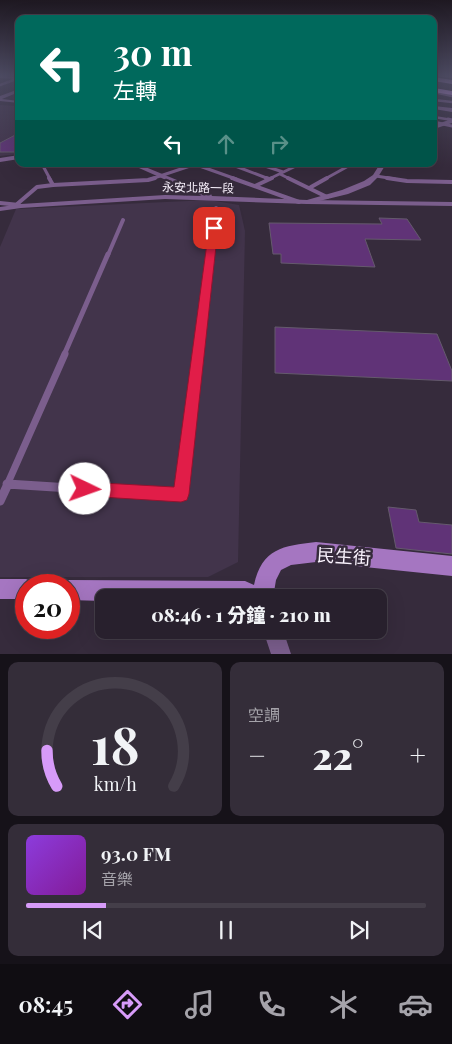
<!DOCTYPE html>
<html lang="zh-TW">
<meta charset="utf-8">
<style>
body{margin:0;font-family:"Playfair Display","Noto Sans TC",serif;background:#342d39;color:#f1f3f6;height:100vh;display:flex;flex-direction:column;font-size:19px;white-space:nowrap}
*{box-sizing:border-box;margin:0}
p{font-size:16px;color:#a5a3aa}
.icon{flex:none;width:28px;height:28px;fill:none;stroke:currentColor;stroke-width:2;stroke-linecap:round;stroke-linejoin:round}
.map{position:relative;height:654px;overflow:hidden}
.side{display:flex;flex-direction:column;gap:8px;padding:8px;background:#161219;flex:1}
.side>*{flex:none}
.hud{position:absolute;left:15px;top:15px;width:422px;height:152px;border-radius:10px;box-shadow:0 5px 20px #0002,0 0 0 1px #443e49;background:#00695c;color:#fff;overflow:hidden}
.speed{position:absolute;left:15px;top:574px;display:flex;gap:10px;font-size:25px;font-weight:700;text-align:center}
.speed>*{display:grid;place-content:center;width:65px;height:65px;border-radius:50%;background:#28202d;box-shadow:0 5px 20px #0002,0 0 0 1px #443e49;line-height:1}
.speed .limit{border:8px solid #d22;background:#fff;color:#111}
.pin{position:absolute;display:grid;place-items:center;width:42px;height:42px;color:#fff;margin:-21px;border-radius:10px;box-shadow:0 2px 8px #0006}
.me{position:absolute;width:55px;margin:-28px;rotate:93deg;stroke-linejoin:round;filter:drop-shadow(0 0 4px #0008)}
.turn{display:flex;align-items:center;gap:18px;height:105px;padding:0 15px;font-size:22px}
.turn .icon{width:65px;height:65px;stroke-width:2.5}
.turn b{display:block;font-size:35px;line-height:42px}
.lanes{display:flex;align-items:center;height:48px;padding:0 15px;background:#0003;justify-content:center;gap:25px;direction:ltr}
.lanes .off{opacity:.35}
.big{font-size:38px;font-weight:800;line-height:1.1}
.side .tile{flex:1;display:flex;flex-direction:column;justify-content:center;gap:8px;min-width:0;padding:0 18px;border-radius:10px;background:#342d39}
.side .dial{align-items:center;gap:0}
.dial svg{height:130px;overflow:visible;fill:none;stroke:#443e49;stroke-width:7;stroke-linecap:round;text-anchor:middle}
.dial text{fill:#f1f3f6;stroke:none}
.song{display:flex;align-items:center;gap:15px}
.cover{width:60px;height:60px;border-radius:8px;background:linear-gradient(135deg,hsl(270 70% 55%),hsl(290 70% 35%))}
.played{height:5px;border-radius:2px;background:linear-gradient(90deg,#d79bf9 20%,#443e49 20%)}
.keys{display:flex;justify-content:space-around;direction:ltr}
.heat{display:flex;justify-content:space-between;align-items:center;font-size:28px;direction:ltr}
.side .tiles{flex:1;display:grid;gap:8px;grid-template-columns:1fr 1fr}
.tile:last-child{grid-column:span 2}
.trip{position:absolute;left:95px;top:589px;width:292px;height:50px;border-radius:10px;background:#28202d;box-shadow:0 5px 20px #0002,0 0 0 1px #443e49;font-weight:800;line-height:50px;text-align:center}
.dock{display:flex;height:80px;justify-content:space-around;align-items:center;background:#100d12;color:#a5a3aa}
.dock .icon{width:35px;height:35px}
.dock .current{color:#d79bf9}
.dock b{font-size:22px;color:#f1f3f6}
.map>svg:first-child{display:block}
.built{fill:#42344b}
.building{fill:#603377;stroke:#655a6d}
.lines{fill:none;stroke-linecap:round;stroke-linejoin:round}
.lane-far5{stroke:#7b5e8d;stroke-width:2.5}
.lane-far4{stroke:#7b5e8d;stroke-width:3}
.lane-far3{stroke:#7b5e8d;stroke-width:4}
.lane-far2{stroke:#7b5e8d;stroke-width:5}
.lane-far1{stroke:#7b5e8d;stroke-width:7}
.lane{stroke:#7b5e8d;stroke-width:9}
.street{fill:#7b5e8d;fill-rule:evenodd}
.secondary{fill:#a576c1;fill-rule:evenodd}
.highway{fill:#dca1fe;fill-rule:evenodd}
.route{fill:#e11d48;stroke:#92132f}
.labels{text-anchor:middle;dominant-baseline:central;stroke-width:5;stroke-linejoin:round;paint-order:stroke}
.far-street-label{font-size:12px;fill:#f9f2fd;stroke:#362b3c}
.near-street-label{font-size:18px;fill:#f9f2fd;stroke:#362b3c}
</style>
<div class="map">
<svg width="452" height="654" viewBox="0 0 452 654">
<rect width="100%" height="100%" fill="#362b3c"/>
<!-- built -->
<path class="built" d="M0,105L19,106V154L0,156Z
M209,200L239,205L245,231L238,562L208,577H0V247L16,209Z"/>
<!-- building -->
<path class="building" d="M19,133V152H0V143Z
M379,218L407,219L421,240L365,239L375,267L281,263V254H273L269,223L382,224Z
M275,327L437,334L452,371V381L275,373Z
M388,507L416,510L419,522L452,525V554L396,548Z"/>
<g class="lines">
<!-- lane-far5 -->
<path class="lane-far5" d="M0,85L19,78
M434,92L452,96
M434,100L452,102
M434,117L452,120"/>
<!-- lane-far4 -->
<path class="lane-far4" d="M448,119L452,120
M434,122L452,126
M42,164L50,179
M194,164L236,179
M230,164L269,179
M259,164L283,172
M280,174L290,179
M376,176L395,179
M151,179L196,164
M269,179L300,164
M325,179L352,164"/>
<!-- lane-far3 -->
<path class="lane-far3" d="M49,178L53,185L148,180L155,178
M232,178L299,202
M266,178L269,179
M288,178L327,197
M387,178L407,181L452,182
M255,186L272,178
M311,187L327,178
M307,202L452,204
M0,203L19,205
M16,205L37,187L53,185
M108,255L123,220
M210,255L216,208"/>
<!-- lane-far2 -->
<path class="lane-far2" d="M64,355L108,254
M198,355L210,254"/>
<!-- lane-far1 -->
<path class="lane-far1" d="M7,484L21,485
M7,485L65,354
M182,485L198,354"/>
<!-- lane -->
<path class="lane" d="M7,484L181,495L182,484
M0,501L8,484"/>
<!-- street -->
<path class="street" d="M434,75L452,76V78L436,76Z
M0,76L19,77V79L0,78Z
M19,89V92L2,99L19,101V103L0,101V96Z
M434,106L452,108V112L434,109Z
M452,119V123L434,129V125Z
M19,155V159L0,162V158Z
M130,164H138L211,194L212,196L307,200L342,190L364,181L373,175L380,164H386L378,177L370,185L348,194L307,204L165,199L21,208L0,211V207L21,204L165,195L202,196Z
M263,630H283L291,654H271Z"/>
<!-- secondary -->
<path class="secondary" d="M316,542L452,556V576L316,562L291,565L281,570L276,580L273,598H104V601L69,600V585H61L69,580L245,581L254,585C262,548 283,546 316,542Z
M0,579H26L33,582L35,585H26V599H0Z"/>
<!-- highway -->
<path class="highway" d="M434,77L452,80V84L434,81Z
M434,88L452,91V95L434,92Z"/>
</g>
<!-- sky -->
<linearGradient id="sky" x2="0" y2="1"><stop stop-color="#1e1821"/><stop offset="0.45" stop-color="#4c4a61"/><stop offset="1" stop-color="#4c4a61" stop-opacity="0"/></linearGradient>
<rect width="452" height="167" fill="url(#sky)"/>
<!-- route -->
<path class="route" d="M214,225L218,228L189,494L187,500L181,502L85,496L79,494L77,489L79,484L85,482L174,487L209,228Z"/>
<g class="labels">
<!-- far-street labels -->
<g class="far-street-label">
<text transform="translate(198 187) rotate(1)">永安北路一段</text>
</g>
<!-- near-street labels -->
<g class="near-street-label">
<text transform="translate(344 556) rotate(4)">民生街</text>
</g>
</g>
</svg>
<div class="speed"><div class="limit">20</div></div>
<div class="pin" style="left:214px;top:228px;background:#d93025"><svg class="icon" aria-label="arrive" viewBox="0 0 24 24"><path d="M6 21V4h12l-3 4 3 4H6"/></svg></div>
<svg class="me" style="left:85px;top:489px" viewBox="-20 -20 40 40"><circle r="19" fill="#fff"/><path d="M0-13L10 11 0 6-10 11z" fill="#e11d48"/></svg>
<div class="trip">08:46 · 1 分鐘 · 210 m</div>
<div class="hud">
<div class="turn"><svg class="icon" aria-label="left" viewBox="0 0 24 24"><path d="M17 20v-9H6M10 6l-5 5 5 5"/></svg><div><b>30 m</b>左轉</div></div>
<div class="lanes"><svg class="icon" aria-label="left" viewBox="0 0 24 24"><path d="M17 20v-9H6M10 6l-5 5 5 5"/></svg><svg class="icon off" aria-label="ahead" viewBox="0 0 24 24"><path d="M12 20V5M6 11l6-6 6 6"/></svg><svg class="icon off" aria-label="right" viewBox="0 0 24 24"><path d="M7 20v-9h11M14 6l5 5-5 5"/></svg></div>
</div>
</div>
<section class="side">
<div class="tiles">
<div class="tile dial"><svg viewBox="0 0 100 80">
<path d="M14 69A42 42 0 1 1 86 69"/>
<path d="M14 69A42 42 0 0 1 8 47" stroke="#d79bf9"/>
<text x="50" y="56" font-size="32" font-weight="700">18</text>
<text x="50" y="72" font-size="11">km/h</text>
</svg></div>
<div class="tile"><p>空調</p>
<div class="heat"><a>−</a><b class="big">22°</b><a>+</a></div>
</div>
<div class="tile">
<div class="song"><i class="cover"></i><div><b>93.0 FM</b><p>音樂</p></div></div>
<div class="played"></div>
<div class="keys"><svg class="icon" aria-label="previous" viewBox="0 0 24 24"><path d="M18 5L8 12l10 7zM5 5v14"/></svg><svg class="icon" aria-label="pause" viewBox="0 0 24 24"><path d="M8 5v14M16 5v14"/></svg><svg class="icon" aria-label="next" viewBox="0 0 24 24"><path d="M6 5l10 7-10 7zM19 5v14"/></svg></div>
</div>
</div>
</section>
<nav class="dock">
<b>08:45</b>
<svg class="icon current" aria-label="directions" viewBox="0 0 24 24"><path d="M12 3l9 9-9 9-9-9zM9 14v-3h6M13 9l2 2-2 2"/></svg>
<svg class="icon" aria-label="music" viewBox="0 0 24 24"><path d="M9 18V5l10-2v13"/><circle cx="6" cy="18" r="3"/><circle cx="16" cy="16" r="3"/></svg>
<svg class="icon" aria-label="phone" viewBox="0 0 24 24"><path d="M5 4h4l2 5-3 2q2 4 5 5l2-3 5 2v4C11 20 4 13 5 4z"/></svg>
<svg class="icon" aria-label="climate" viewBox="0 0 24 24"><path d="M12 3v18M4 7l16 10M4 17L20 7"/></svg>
<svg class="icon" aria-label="car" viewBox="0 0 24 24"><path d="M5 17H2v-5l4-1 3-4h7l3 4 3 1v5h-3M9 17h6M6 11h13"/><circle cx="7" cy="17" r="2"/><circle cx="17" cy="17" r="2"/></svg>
</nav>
